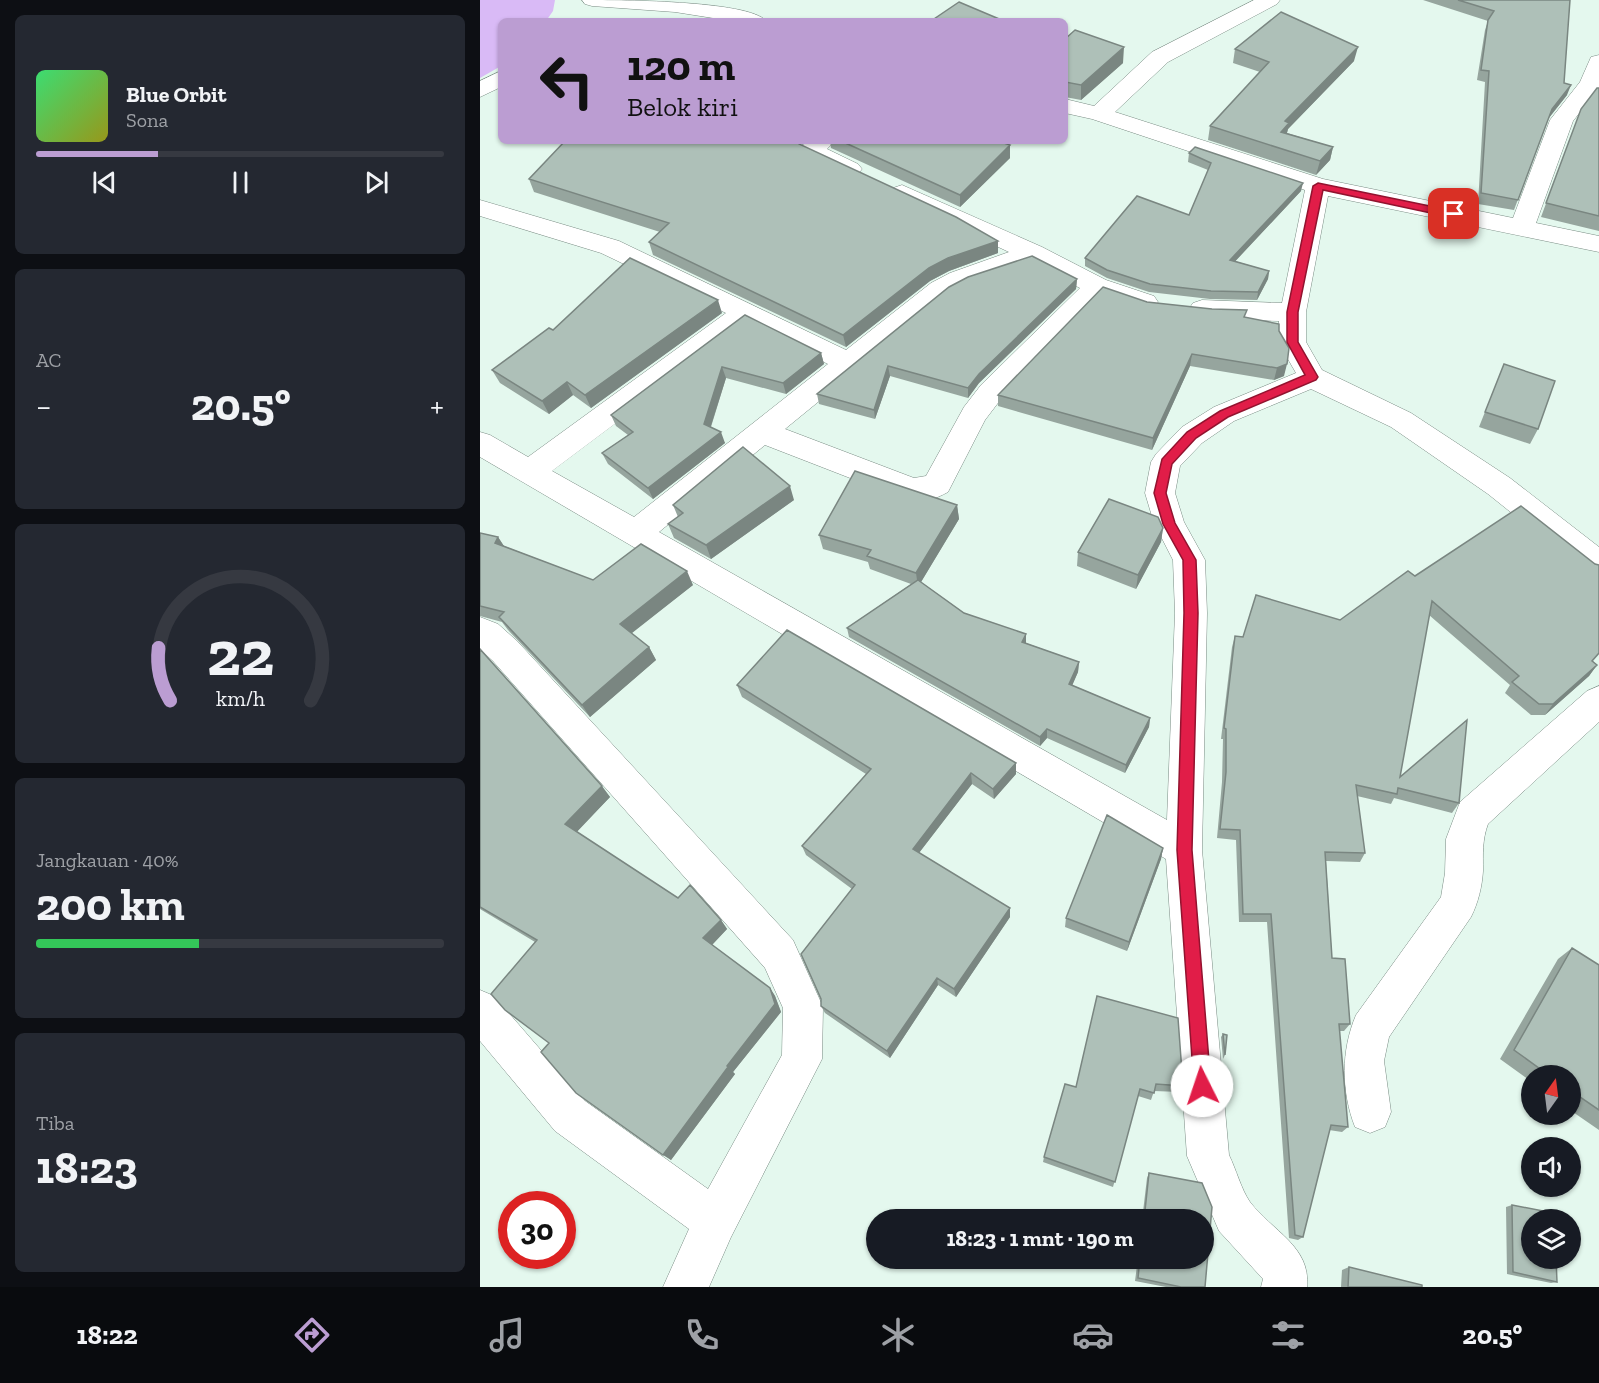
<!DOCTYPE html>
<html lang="id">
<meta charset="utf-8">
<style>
body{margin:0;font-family:"Zilla Slab",serif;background:#242831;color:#f1f3f6;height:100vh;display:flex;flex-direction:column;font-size:22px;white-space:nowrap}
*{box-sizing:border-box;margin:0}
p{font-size:20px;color:#9ea1a6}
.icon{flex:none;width:33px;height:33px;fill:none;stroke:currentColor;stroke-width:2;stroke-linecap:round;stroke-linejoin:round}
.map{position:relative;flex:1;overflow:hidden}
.sheet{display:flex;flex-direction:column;gap:15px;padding:15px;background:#0d0f14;width:480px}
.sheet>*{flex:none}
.banner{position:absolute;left:18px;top:18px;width:570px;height:126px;border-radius:9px;box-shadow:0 2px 4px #0004;background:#bb9dd2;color:#111;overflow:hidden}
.needle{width:39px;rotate:14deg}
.tools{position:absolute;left:1041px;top:1065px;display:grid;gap:12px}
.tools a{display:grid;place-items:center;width:60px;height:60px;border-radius:50%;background:#171b24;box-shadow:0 2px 4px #0004;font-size:30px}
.speed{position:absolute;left:18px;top:1191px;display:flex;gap:12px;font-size:30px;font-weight:700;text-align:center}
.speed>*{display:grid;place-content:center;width:78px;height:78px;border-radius:50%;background:#171b24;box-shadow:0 2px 4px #0004;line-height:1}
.speed .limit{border:9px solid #d22;background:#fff;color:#111}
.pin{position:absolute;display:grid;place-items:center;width:51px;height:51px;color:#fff;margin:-26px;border-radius:12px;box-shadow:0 3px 9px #0006}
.me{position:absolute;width:66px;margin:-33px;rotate:356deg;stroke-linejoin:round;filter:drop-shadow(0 0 4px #0008)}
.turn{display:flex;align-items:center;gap:21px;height:126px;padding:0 30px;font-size:27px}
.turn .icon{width:78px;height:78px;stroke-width:2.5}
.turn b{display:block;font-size:42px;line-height:51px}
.big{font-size:45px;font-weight:800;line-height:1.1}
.sheet .widget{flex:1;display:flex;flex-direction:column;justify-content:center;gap:9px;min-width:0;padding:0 21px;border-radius:9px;background:#242831}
.sheet .dial{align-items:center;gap:0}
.dial svg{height:156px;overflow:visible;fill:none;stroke:#363941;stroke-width:7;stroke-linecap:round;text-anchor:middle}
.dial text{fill:#f1f3f6;stroke:none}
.song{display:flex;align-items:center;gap:18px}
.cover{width:72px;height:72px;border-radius:9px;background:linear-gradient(135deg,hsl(140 70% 55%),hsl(60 70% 35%))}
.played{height:6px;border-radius:3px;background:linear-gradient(90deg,#bb9dd2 30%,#363941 30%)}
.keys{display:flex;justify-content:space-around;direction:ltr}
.heat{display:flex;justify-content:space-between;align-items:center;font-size:33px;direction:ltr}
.charge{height:9px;border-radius:4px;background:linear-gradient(90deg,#34c759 40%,#363941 0)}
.trip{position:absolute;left:386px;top:1209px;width:348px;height:60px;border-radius:30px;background:#171b24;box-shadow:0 2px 4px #0004;font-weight:800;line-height:60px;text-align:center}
.tabs{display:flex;height:96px;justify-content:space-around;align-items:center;background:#090b0e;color:#9ea1a6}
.tabs .icon{width:42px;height:42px}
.tabs .selected{color:#bb9dd2}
.tabs b{font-size:27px;color:#f1f3f6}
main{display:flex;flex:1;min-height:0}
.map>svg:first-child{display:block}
.green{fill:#d9baf6}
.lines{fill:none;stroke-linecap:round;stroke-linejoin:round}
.minor-casing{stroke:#7a8c84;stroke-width:1}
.minor{fill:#fff;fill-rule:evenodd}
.wall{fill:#96a59e}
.shaded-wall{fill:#7a8681}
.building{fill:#aec0b8;stroke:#7a8681;stroke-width:1.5}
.route{fill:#e11d48;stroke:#92132f;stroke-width:1.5}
</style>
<main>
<section class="sheet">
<div class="widget">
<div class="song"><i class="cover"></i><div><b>Blue Orbit</b><p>Sona</p></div></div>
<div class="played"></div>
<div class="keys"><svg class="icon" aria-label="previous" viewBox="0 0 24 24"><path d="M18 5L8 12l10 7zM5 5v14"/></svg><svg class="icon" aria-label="pause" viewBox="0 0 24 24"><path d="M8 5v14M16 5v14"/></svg><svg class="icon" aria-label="next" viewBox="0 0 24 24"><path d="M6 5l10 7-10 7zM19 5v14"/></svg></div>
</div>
<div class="widget"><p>AC</p>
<div class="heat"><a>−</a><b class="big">20.5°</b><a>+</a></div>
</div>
<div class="widget dial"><svg viewBox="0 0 100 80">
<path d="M14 69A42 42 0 1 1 86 69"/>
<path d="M14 69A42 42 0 0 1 8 42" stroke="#bb9dd2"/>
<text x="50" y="56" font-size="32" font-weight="700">22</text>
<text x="50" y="72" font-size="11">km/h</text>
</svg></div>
<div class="widget"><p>Jangkauan · 40%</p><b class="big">200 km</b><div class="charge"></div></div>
<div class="widget"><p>Tiba</p><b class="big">18:23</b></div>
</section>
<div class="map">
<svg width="1119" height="1287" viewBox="0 0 1119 1287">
<rect width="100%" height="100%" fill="#e4f8ee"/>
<!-- green -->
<path class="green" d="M0,0H75L73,11L66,21H21V66L0,78Z"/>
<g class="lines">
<defs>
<path id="minor" d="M102,0C133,0 269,0 286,21H252L195,12L112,6L105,4Z
M774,0H800L797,4L688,62L635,112L843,179L1033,218L1070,120L1100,82L1111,57L1119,55V88L1093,121L1056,223L1119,236V252L848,196L826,312V342L842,370L931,413L1030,478L1119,547V578L1108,574L1008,494L911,427L831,389L754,421L722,443L700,466L695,493L704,522L725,560L727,613L722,850L749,1155C756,1169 761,1189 770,1202C792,1231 831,1246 827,1287H781L783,1279L739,1231L707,1156L686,859L0,457V432L10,435L48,457L246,313L121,253L0,216V200L139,241L366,350L451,283L470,273L529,252L413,198L410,193L413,188L422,185L562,247L626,280L674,296L678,302L674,308L665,311L622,297L521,399L505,420L468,492C455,499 446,502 432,502L285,445L179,532L687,820L695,613L693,560L674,523L665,493L671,462L676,454L702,427L734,407L816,373L798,342L799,321L722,318L713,315L709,309L713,303L722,300L802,303L825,190L612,119L585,113V99L614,106L672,52ZM551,263L600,288L501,385L484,407L446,476L434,478L305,429L469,295L488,285ZM268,324L348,364L154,517L72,471Z
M21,71V87L0,97V81Z
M327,141H355L347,149L378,164L382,169L378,174L370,176L322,155L318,150Z
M0,617L18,624L37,641L313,940L343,1007L342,1059L251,1237L229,1287H183L209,1229L75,1131L0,1041V990L14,996L105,1101L228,1189L302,1055L303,1008L285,968L13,661L0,649Z
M1119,686V722L1008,824C1002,840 1003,854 1003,871C1002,887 998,903 991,917L909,1037L904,1061L911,1112L905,1127L890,1133L875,1127C861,1091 861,1050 876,1015L961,897L965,873L966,839L980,802L1107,691Z"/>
</defs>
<!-- minor casing -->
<use href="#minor" class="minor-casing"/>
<!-- minor -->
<use href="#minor" class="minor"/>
</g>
<!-- wall -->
<path class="wall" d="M943,0H1090L1084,83L1087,95L1068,119L1034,210L998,204L1005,82L997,80L1005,30L1008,21Z
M585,39L643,63L601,100L585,97Z
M755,49L874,61L808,129L807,133L853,147L850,160L836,175L728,140L730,126L780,72L753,63Z
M1119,88V231L1061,217L1101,109Z
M85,141H325L320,145L518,253L469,271L450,281L366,347L173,255L169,242L180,232L54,192L49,179Z
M350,141H518L530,145V158L480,207L351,148Z
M709,153L821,191L755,261L789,271L788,279L777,300L730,299L669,292L627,278L605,266V258L709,215L728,170L708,162Z
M597,279L596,289L499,383L488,398L410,376L395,419L339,404L337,394Z
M667,302L766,317L799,331L804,376L794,380L710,366L672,450L518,406V395Z
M242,313L111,408L93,395L69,414L20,383L12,370L73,330Z
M265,315L341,353L344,364L306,394L246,378L231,427L245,443L173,499L128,464L122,453L148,435L136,426L131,415Z
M1024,364L1058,429L1050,444L999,427Z
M314,500L231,559L194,538L188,524L198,517L193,505Z
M477,505L479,519L441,582L484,613L546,634V643L599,662L598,672L592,685L670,718L669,727L645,773L567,738L560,746L369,637L367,628L431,584L390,569L388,562L343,549L339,535Z
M683,528L681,542L656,589L597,566L598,552Z
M0,533L18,537L24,546L113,580L213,585L151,633L169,647L176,660L110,717L28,630L22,622L0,616Z
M935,576L1113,661L1117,665L1109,676L1065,715H1051L1025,693L1030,685L949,615L920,777L979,803L972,813L914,798L911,804L877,796L885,853L880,862L846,861L852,958L870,1024L864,1031H859L868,1127L862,1132L849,1130L823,1237L818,1240L809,1238L787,922H759L756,840L737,838L742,782L743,739H741L752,647L755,636L763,637L860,620Z
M0,649L130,797L96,832L198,898L241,920L247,929L232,945L290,988L295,996L301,1012L253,1072L255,1074L191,1160L69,1043L55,942L0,909Z
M257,685L536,763V774L514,799L492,784L439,853L530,908V917L476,997L458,985L410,1058L345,1013L341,1006V999L372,889L326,855L322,846L386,774L262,697Z
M683,848L681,859L647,951L585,927L586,918Z
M1092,948L1119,965V1130L1090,1110V1076H1052V1082L1020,1059L1078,959Z
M617,996L703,1086L700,1092L674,1091L671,1100L658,1096L633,1187L563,1162L564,1157L596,1087Z
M743,1034L745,1055L743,1059L741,1037Z
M669,1173L722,1183L732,1207L725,1287H686L655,1281L658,1258H723V1220H662L667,1178Z
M1032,1205L1077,1282L1071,1283L1027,1274L1026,1207Z
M869,1267L942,1287H861L862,1270Z"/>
<!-- shaded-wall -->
<path class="shaded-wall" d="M644,47L643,63L601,100V85Z
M878,47L874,61L808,129L806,136L801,132L805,121Z
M1091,85L1087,95L1068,119L1072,109Z
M315,141H325L316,148Z
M530,145V158L480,207V195Z
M853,147L850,160L836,175L840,161Z
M823,183L821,191L749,268L750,260Z
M518,241V253L469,271L450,281L366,347L363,335L449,268L468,258Z
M789,271L788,279L777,300L778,292Z
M597,279L596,289L499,383L488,398V388L499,374Z
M238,300L242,313L111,408L105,395Z
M341,353L344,364L306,394L303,383Z
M712,354L710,366L672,450L673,438Z
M807,364L804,376L794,380L797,368Z
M408,366L410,376L395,419L394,410Z
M242,367L246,378L228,435L224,424Z
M87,382L93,395L69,414L62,401Z
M241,432L245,443L173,499L168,488Z
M310,486L314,500L231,559L226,545Z
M477,505L479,519L438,587L436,573Z
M683,528L681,542L656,589L658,575Z
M18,537L27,551L15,543Z
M207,571L213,585L147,637L140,624Z
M546,634V644L542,642Z
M169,647L176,660L110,717L102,705Z
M599,662L598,672L589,693V684Z
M1117,665L1109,676L1065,715L1073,704Z
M670,718L669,727L645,773L646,765Z
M567,729V738L560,746V737Z
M536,763V774L514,799L513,789Z
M491,773L492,784L435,858L433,849Z
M122,786L130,797L94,835L85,824Z
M683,848L681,859L647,951L649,942Z
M530,908V917L476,997L474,989Z
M241,920L247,929L230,947L223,938Z
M457,978L458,985L410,1058L407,1051Z
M290,988L295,996L301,1012L253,1072L255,1074L191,1160L183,1155L247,1066Z"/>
<!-- building -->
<path class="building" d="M978,0H1090L1084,83L1091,85L1072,109L1038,200L1001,193L1009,71L1001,70L1008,20L1014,11Z
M479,2L524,21H451Z
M801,12L878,47L805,121L809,123L801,132L853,147L840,161L730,126L789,62L755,49Z
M595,30L644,47L601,85L585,82V39Z
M1117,88H1119V216L1066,203L1101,109Z
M85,141H317L319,144L476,217L518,241L468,258L449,268L363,335L169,242L189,223L49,179Z
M361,141H518L530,145L480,195Z
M715,147L823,183L750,260L789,271L778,292L731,291L670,284L627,270L605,258L657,196L709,215L731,163L709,153Z
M552,256L597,279L499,374L488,388L408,366L394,410L337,394L469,287L488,277Z
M150,258L238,300L105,395L87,382L62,401L12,370L69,328L73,330Z
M623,287L667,302L732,309L767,310L764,317L799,324V331L809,348L807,364L797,368L712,354L673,438L518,395Z
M265,315L341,353L303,383L242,367L224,424L241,432L168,488L122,453L153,432L131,415Z
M1024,364L1075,381L1058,429L1005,412Z
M263,447L310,486L226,545L188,524L203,513L193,505Z
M375,471L477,505L436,573L387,556L391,550L339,535Z
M629,499L678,517L683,528L658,575L598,552Z
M1041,506L1115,564L1119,565V653L1112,661L1117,665L1073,704H1059L1032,682L1039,676L952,601L920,777L987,720L979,803L918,788L917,794L876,785L885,853L845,852L852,958L865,959L870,1024H859L868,1127L851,1125L823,1237L815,1235L791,914H763L760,830L740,829L746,772V729L744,728L755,636L763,637L776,595L860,620L928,571L935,576Z
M0,533L18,537L15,543L113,580L161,544L207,571L140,624L169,647L102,705L19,617L24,612L0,606Z
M438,580L484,613L546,634L542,642L599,662L589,684L670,718L646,765L567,729L560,737L367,628Z
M307,630L536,763L513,789L491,773L433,849L530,908L474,989L457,978L407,1051L341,1006V999L321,954L375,885L322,846L391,769L257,685Z
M0,649L122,786L85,824L198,898L210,885L241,920L223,938L290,988L295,1004L247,1066L248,1067L183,1155L96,1093L61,1052L69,1043L25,1010L11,994L57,940L0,907Z
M627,815L683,848L649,942L586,918Z
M1092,948L1119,965V1110L1090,1090V1076H1070L1034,1050Z
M617,996L698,1018L703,1086L676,1084L674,1093L660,1089L635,1182L564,1157L585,1084L596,1087Z
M743,1034L747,1035L745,1055Z
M669,1173L722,1183L732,1207L725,1287H701L658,1278L660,1258H723V1220H664Z
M1032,1205L1074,1213V1220H1052V1258H1076L1077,1282L1033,1272Z
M869,1267L942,1285V1287H868Z"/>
<!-- route -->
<path class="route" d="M838,183L974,211L979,214L974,218L843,190L818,312V342L838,377L836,380L748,417L716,438L692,464L686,493L695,523L716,560L718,613L712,850L731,1086L728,1092L722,1094L716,1092L714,1086L697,850L704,613L703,560L683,524L674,493L682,459L707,432L740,411L825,375L807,342V312L833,186Z"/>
</svg>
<div class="tools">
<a><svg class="needle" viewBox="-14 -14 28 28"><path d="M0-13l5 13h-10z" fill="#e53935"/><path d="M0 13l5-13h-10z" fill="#9ea1a6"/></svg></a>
<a><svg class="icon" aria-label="sound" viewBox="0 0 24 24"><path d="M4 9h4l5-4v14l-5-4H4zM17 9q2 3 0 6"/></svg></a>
<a><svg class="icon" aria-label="layers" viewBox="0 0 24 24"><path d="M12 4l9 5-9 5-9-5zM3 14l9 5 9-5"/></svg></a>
</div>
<div class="speed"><div class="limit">30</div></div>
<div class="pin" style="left:974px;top:214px;background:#d93025"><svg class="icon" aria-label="arrive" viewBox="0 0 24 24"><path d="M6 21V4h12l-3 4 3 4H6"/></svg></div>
<svg class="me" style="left:722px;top:1086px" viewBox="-20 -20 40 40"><circle r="19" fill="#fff"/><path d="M0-13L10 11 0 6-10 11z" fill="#e11d48"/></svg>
<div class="trip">18:23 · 1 mnt · 190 m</div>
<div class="banner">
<div class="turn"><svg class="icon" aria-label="left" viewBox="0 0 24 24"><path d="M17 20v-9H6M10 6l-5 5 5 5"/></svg><div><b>120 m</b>Belok kiri</div></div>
</div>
</div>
</main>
<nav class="tabs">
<b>18:22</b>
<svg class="icon selected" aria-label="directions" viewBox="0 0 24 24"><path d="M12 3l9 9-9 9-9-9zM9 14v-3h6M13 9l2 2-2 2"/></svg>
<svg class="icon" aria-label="music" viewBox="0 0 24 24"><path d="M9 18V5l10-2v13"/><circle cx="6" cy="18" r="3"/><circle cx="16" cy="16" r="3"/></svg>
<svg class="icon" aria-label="phone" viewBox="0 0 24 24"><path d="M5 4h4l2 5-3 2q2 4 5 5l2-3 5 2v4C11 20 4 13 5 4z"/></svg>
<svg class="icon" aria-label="climate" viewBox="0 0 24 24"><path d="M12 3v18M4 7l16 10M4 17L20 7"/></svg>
<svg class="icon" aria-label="car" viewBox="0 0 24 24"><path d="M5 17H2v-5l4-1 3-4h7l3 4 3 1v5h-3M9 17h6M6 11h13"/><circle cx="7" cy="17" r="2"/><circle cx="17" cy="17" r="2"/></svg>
<svg class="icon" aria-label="filters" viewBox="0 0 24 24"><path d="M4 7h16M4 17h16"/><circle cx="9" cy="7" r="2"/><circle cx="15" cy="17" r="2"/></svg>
<b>20.5°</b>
</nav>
